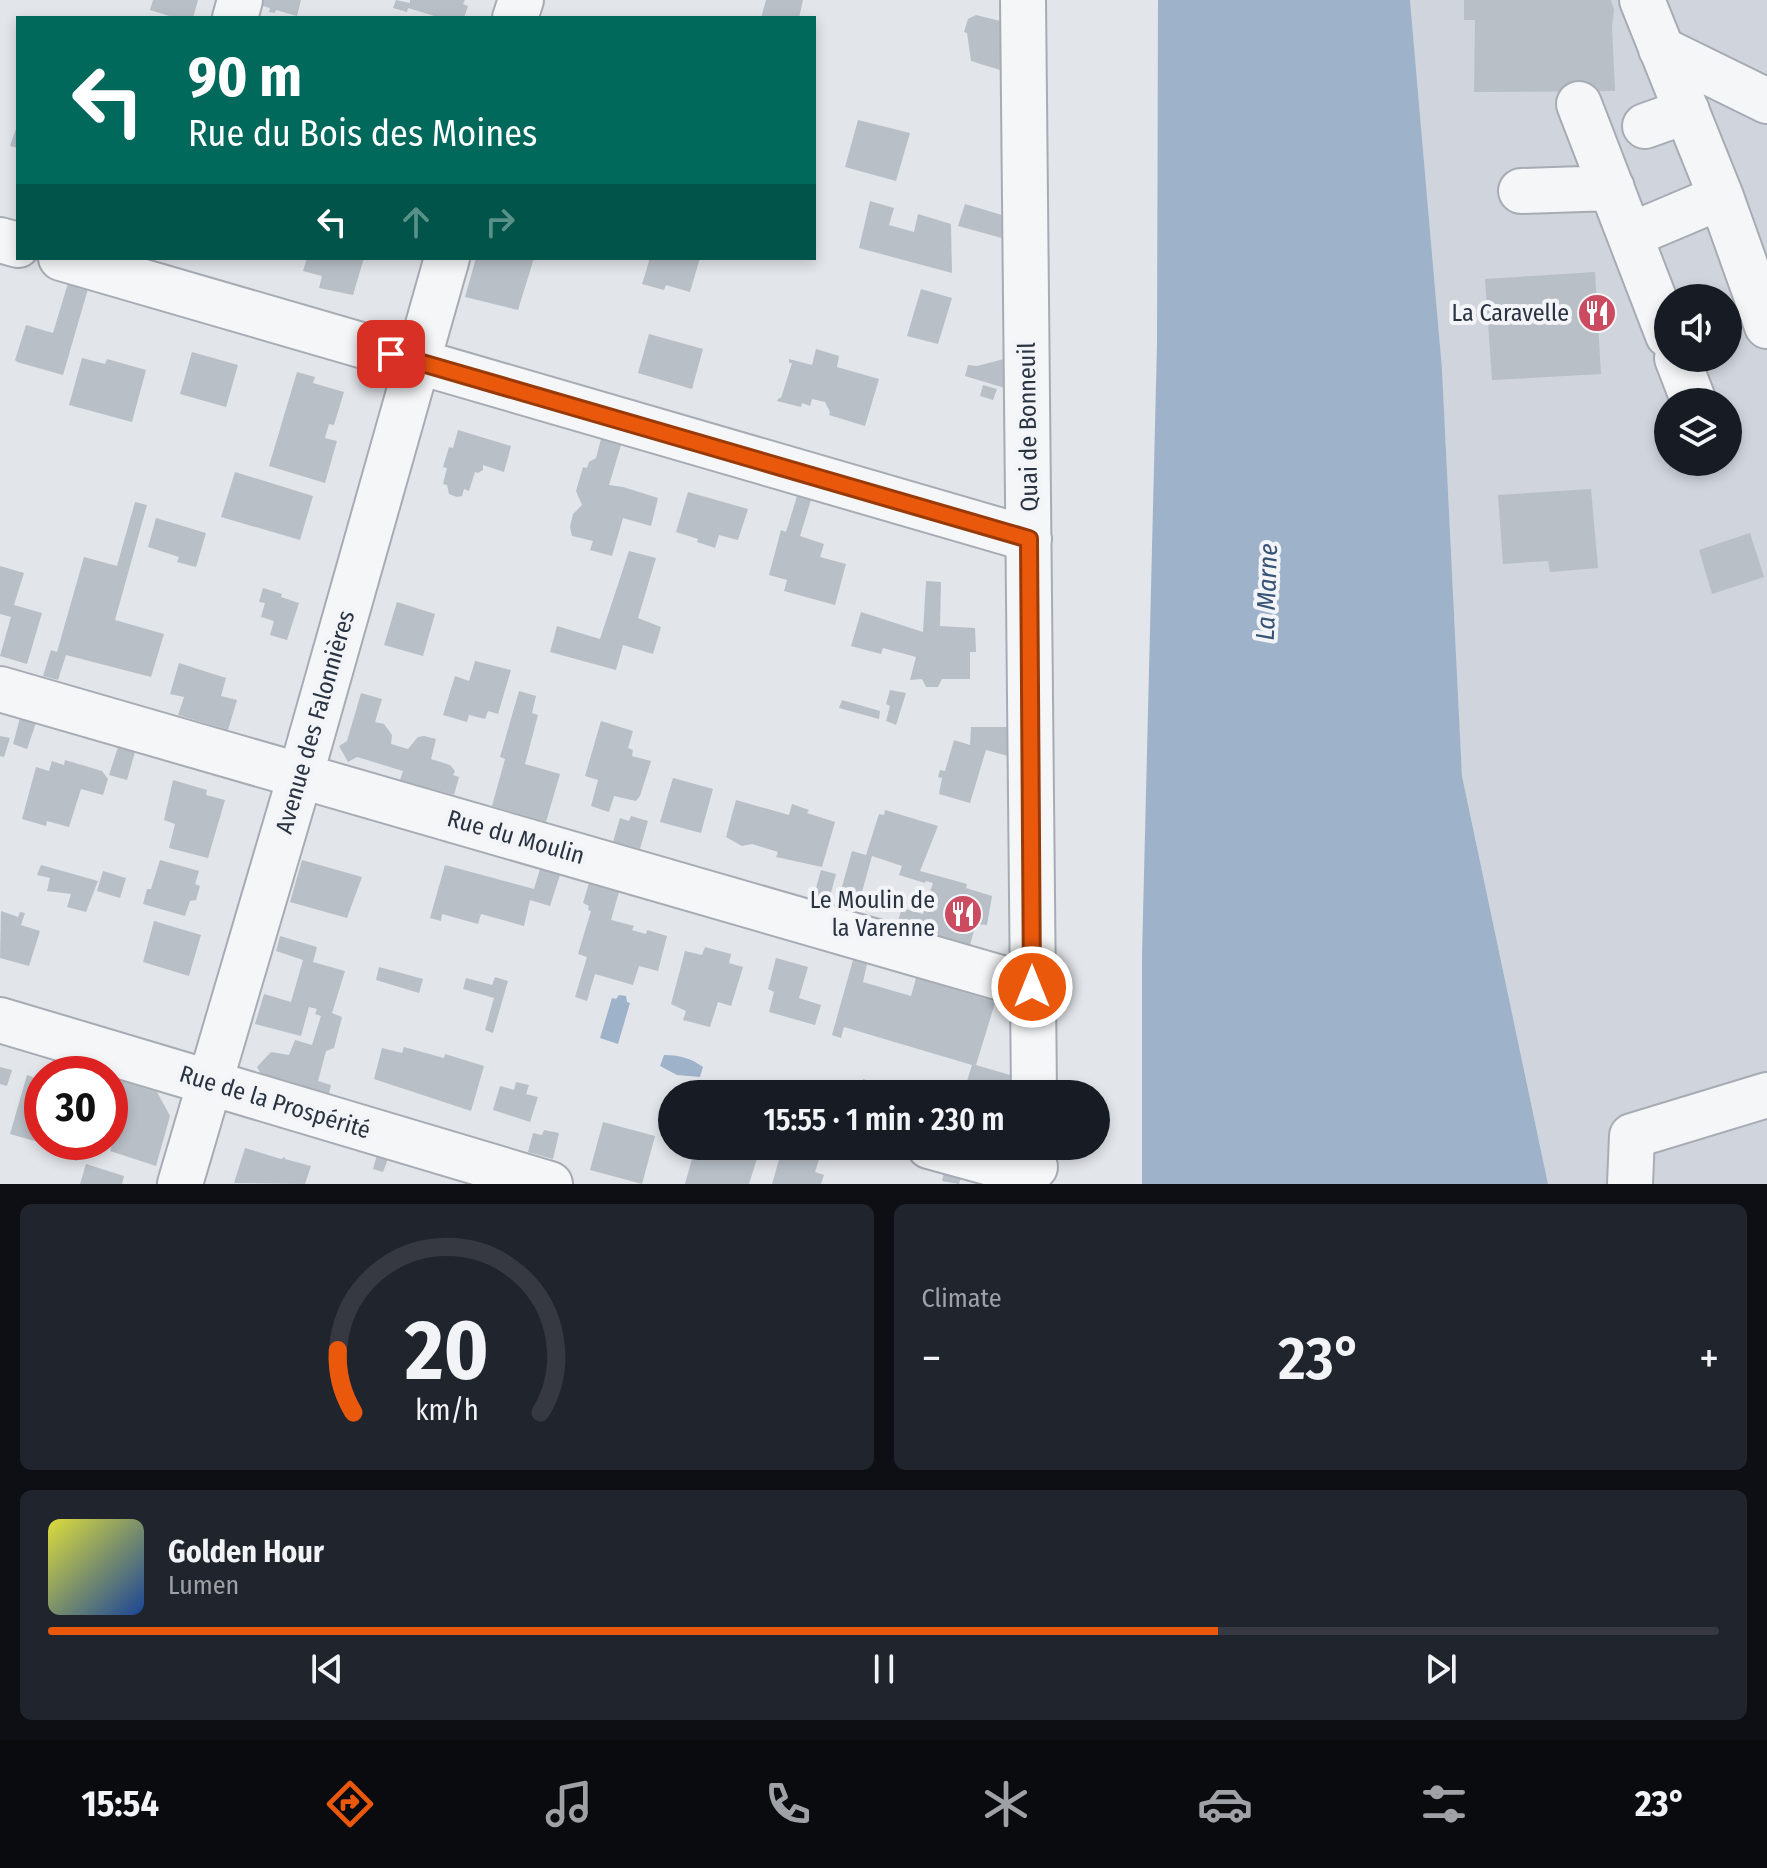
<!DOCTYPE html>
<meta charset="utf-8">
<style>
body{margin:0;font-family:"Fira Sans Condensed",sans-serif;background:#20242c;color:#f1f3f6;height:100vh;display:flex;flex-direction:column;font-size:30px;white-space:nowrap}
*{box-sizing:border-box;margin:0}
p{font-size:26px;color:#9ea1a6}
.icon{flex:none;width:44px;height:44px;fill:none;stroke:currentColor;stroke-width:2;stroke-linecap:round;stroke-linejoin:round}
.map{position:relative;height:1184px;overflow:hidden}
.sheet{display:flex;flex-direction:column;gap:20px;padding:20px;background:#0d0f14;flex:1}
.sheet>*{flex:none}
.hud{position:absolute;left:16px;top:16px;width:800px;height:244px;border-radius:0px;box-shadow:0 4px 12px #0003;background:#00695c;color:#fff;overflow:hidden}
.tools{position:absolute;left:1654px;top:284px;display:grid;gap:16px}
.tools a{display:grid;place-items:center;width:88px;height:88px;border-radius:50%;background:#171b24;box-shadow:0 4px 12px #0003;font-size:40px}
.speed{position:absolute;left:24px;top:1056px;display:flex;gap:16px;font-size:40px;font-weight:700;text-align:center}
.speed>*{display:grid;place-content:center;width:104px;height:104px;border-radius:50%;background:#171b24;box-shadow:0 4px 12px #0003;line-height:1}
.speed .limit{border:12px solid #d22;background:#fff;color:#111}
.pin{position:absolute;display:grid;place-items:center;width:68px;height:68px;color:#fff;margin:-34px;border-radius:16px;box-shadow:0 4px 12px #0006}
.me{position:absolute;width:88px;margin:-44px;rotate:0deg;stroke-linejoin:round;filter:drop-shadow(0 0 6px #0008)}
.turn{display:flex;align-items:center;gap:28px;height:168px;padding:0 40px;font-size:36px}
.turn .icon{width:104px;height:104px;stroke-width:2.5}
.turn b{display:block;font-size:56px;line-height:68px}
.lanes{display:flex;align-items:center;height:76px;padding:0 40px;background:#0003;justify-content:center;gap:40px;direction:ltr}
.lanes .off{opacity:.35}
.big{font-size:60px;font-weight:600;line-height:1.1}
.sheet .card{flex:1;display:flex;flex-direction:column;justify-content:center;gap:12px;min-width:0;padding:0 28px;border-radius:12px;background:#20242c}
.sheet .dial{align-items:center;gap:0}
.dial svg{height:208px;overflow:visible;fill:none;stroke:#363941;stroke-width:7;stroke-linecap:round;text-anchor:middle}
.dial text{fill:#f1f3f6;stroke:none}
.song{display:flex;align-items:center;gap:24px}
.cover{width:96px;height:96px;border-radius:12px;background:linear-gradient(135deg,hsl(60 70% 55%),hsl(220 70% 35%))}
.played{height:8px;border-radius:4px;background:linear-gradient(90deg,#ea580c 70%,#363941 70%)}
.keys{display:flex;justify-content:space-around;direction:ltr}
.heat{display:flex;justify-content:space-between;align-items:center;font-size:44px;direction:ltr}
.sheet .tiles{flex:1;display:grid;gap:20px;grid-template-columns:1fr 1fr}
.card:last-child{grid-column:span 2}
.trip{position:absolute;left:658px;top:1080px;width:452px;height:80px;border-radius:40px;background:#171b24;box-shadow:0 4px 12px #0003;font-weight:600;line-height:80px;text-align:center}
.menu{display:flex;height:128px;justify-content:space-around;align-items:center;background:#090b0e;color:#9ea1a6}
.menu .icon{width:56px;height:56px}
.menu .selected{color:#ea580c}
.menu b{font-size:36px;color:#f1f3f6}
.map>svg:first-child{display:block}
.built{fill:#d0d4dc;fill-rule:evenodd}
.water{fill:#9eb3c9}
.building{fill:#b9bfc7}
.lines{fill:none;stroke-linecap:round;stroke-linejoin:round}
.minor-casing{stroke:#a7acb4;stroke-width:48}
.minor{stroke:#f5f6f8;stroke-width:44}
.route-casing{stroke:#983908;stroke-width:20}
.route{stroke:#ea580c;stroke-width:14}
.labels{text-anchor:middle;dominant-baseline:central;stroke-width:8;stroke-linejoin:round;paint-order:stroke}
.poi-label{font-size:24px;fill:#2a3342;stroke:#f2f4f7;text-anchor:end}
.street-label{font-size:24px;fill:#2a3342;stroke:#f2f4f7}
.water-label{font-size:26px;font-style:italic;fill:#365375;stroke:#f2f4f7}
</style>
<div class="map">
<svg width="1767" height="1184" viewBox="0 0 1767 1184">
<rect width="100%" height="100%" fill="#e2e5ea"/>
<!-- built -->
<path class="built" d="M1410,0H1767V1184H1548L1462,776L1442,369ZM1668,298H1728V358H1668ZM1668,402H1728V462H1668Z"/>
<!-- water -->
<path class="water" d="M1158,0H1410L1442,369L1462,776L1548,1184H1142V956L1157,344Z
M619,995L626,996L627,1002L630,1003L618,1044L600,1038L612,998L616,999Z
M664,1055C679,1055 691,1058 703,1067L700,1077L677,1075L660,1066Z"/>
<!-- building -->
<path class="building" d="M153,0H198L193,18H176L150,10Z
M258,0H301L297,16L276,10L275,13L269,12L270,8L256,4Z
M396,0L410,3V0H465L463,4L468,6L464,18H441L408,8L407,12L393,8Z
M766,0H803L799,18H761Z
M1464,0H1611L1614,10L1612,26L1615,91L1474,92L1475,20H1464Z
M976,15L1000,21V70L971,61L967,33L964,32L968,19Z
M858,120L910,133L896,181L845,167Z
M18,123V148L10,146Z
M870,201L894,208L889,225L914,232L918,214L951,224L952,273L859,248Z
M965,204L1002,215V238L958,226Z
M307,258H364L353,295L319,288L322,276L303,271Z
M476,258H534L518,310L465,297Z
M650,258H700L690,292L666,285L664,290L642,284Z
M1595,272L1601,374L1492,380L1485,279Z
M68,283L88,289L63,375L17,362L15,360L26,325L53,333Z
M921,289L952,298L938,344L907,336Z
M649,334L703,349L692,389L638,373Z
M816,349L839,356L837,367L879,379L865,426L829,415L830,412L825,402L812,399L810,406L802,403L801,407L777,401L779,398H781L792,363H789V359L812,365Z
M192,352L238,365L226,407L180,394Z
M82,358L105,364L107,359L146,370L132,422L69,405Z
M1004,359L1005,388L965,376L968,365L977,366Z
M297,372L315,377L313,383L344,392L334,425L329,424L325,438L337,441L325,483L269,466Z
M983,385L997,389L993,400L980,396Z
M458,430L511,446L504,472L483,465V470L478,473L475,472L469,491L464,489L462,496L457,497L449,494L447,485L443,484L447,468L443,467L449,447L453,448Z
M601,439L621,445L609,485L623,487L658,498L651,526L623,518L612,556L590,550L593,541L572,536L570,527L573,514L582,505L576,491L583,467L587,468L589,462L596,458Z
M235,472L313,496L300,540L221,517Z
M1591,489L1598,568L1550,572L1548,561L1503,564L1498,495Z
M688,492L748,509L738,540L719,535L715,548L697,542L698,539L676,532Z
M797,496L811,500L800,536L824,544L820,557L846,564L835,605L784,591L787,580L769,575L781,530L786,532Z
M135,502L147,505L115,620L164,634L151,677L66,655L58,680L43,676L51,650L57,652L84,557L117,566Z
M156,518L206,533L196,567L177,562L179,557L148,547Z
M1750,533L1764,577L1712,594L1699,550Z
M629,551L656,558L638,618L661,627L653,654L623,645L616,670L550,652L557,626L600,639Z
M0,566L24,573L14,605L42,613L27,664L0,656L11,617L0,614Z
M926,581L941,582L940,626L975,628L976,652H970V679H942L938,687H926L922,679L910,680L916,657L883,648L881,654L851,646L861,612L923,632Z
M263,588L282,594L281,597L299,603L287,640L270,635L274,621L261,617L265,603L259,602Z
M397,602L435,614L423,656L384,645Z
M475,661L511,670L498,714L488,711L485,719L469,715L467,722L443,715L455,676L469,681Z
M179,663L226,678L221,696L237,700L228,730L178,715L184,697L170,694Z
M890,690L906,693L896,725L886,721L890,706L886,704Z
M519,691L536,696L532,713L538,715L525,764L560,774L546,822L492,806L505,759L500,757Z
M361,693L382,699L375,722L384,724L392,735L391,744L408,749L418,737L424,736L436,739L431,759L450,765L455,771L453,775L459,777L454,795L400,780L403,771L357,757L348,762L339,746L347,741Z
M842,700L880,711L879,719L839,708Z
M20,718L36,723L27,749L13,744Z
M601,721L633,731L628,748L633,750L632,756L651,761L640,796L636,801L614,796L609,812L591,806L598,780L585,776Z
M971,727H1008V756L986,750L970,803L939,794L942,778L938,777L940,770L945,771L954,740L970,745Z
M0,736L10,738L4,757L0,756Z
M118,747L135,752L127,780L109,775Z
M65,760L102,771L108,779L103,795L81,789L69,827L47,821L46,826L22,819L36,767L49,771L52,761L64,765Z
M673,778L713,789L701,833L660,822Z
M173,780L207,790L206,795L225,800L208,858L169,848L175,824L164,820Z
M736,800L789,815L792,804L809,810L807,813L835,822L822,867L776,857L778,852L752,844L742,846L726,837Z
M885,810L938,826L920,871L967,884L966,888L992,896L987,925L976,924L970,945L897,924L902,908L923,914L933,883L926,881L925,883L899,875L902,866L872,856L860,899L840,894L852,851L866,855L879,814L884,815Z
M631,816L648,821L640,849L613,842L620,818L629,821Z
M160,860L199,871L195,884L200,886L196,900L190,901L185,916L143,904L147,889H151Z
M302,860L362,877L347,918L290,902Z
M41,865L98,881L86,912L67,907L71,894L47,891L50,878L37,875Z
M445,865L534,889L540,869L560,875L550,906L530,900L524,926L481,914L478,924L442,914L441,921L430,918Z
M821,870L836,874L828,904L813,899Z
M103,871L126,878L120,898L97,891Z
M589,883L619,892L611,920L634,926L632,930L646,934L647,930L667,936L658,971L639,966L633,985L595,974L587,1001L575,997L587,957L578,954L591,911L588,910L589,906L583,903Z
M1,911L18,917L20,912L25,913L21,925L40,931L29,966L0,958Z
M154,921L201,935L189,976L143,962Z
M280,936L317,947L313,962L345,971L332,1013L342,1017L334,1048L326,1051L318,1081L331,1085L329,1094L261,1074L257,1067L271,1052L289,1055L295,1040L312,1045L321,1016L315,1014L317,1009L309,1007L301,1036L255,1024L264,994L291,1002L303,960L276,951Z
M705,947L731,954L729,963L743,967L731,1006L718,1002L710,1027L683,1020L686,1011L671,1004L685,951L702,955Z
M776,958L808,967L799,998L821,1005L815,1025L769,1012L774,992L768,989Z
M853,960L867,964L863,982L911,996L916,978L993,1001L995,1003L976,1065L1010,1075V1094H963L972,1065L844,1027L841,1038L832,1035Z
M379,967L423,979L419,993L376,980Z
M495,977L508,981L493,1033L485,1030L494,998L463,989L466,978L492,985Z
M404,1047L444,1058L445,1054L484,1066L471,1111L374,1079L382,1048L402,1053Z
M0,1067L12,1070L7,1086L0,1084Z
M27,1075L41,1080L42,1142L82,1144L77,1161L54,1154L56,1147L10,1134Z
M863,1079L911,1093V1094H859Z
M118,1080L157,1092L170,1116L156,1166L110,1151L121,1113L110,1110Z
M516,1082L529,1085L526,1094L538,1097L530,1122L493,1110L500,1086L514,1090Z
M603,1122L655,1136L642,1184L590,1170Z
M544,1130L559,1133L553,1159L528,1152L533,1133L542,1135Z
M703,1146H761L749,1184H685L695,1148L702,1150Z
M783,1146H823L815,1172L824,1175L821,1184H772Z
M245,1148L281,1159L285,1157V1159L311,1166L305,1184L234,1183Z
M377,1155L388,1159L383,1172L373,1169Z
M86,1164L124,1176L122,1184H80Z
M944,1172L961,1178L959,1184L942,1181Z"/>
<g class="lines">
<defs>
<path id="minor" d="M1023,0L1034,1094
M1642,0L1721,197L1767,326
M235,18L240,0
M515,18L521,0
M1661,49L1767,101
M1579,104L1668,335
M1645,126L1687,111
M1521,191L1612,188
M1631,235L1721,197
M0,240L18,245
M61,258L1029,539
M1677,358L1694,402
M0,689L1032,987
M0,1020L550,1184
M929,1146L1005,1167H1035
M180,1184L306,756L447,258
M1630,1184L1632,1136L1767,1095"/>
</defs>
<!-- minor casing -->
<use href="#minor" class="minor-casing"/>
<!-- minor -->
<use href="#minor" class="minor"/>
</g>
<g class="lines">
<defs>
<path id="route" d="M391,354L1029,539L1032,987"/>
</defs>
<!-- route casing -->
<use href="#route" class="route-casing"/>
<!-- route -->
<use href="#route" class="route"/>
</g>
<!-- icons -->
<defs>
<symbol id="restaurant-disc" viewBox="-11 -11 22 22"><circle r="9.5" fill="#cb4b60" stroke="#f2f4f7"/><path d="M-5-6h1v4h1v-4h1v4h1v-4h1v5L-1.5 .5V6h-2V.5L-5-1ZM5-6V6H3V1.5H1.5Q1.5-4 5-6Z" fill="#fff"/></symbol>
</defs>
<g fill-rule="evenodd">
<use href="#restaurant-disc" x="1575" y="291" width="44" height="44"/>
<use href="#restaurant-disc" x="941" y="892" width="44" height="44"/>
</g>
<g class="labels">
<!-- poi labels -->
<g class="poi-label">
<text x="1569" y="313">La Caravelle</text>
<text x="935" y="900">Le Moulin de<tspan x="935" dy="28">la Varenne</tspan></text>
</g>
<!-- street labels -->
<g class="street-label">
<text transform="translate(1028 427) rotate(-91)">Quai de Bonneuil</text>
<text transform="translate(315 722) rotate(-74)">Avenue des Falonnières</text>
<text transform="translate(516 837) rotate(16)">Rue du Moulin</text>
<text transform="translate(275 1102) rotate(17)">Rue de la Prospérité</text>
</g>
<!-- water labels -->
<g class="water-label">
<text transform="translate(1267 592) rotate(-88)">La Marne</text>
</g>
</g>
</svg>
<div class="tools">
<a><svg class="icon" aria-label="sound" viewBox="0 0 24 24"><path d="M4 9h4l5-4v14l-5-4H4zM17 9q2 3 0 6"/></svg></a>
<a><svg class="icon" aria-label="layers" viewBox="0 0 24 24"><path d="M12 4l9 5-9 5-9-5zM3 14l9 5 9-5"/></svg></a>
</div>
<div class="speed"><div class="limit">30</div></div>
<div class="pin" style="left:391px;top:354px;background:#d93025"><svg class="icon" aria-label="arrive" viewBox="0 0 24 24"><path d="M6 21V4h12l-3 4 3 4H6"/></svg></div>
<svg class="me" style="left:1032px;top:987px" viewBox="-20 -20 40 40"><circle r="17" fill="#ea580c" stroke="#fff" stroke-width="3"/><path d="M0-11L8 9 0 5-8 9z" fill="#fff"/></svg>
<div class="trip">15:55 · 1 min · 230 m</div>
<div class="hud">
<div class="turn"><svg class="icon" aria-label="left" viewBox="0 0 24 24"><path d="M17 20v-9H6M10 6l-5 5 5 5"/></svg><div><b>90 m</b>Rue du Bois des Moines</div></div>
<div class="lanes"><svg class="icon" aria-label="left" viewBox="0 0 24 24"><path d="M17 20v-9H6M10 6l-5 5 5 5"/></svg><svg class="icon off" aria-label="ahead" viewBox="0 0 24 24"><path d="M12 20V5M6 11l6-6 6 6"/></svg><svg class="icon off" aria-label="right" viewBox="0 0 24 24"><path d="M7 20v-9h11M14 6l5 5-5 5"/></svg></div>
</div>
</div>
<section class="sheet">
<div class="tiles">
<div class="card dial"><svg viewBox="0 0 100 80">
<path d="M14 69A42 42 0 1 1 86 69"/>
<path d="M14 69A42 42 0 0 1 8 45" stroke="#ea580c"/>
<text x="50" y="56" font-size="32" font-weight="700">20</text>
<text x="50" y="72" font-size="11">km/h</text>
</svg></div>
<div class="card"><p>Climate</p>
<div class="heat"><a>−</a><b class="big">23°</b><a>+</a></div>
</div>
<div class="card">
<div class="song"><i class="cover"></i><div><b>Golden Hour</b><p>Lumen</p></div></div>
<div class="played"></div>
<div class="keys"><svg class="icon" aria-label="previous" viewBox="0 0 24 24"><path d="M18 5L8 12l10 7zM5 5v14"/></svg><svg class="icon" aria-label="pause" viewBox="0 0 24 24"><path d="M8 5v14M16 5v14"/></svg><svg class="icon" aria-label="next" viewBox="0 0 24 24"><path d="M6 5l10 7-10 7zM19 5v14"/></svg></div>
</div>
</div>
</section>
<nav class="menu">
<b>15:54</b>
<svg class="icon selected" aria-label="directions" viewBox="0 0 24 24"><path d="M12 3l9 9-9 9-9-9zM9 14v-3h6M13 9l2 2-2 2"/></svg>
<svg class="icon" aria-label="music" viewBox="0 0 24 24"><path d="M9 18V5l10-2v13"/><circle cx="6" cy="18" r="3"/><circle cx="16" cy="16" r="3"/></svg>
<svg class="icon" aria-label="phone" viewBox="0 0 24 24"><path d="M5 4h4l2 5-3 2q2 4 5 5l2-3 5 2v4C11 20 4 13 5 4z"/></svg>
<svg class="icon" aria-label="climate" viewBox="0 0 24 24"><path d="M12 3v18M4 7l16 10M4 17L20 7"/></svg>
<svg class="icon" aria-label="car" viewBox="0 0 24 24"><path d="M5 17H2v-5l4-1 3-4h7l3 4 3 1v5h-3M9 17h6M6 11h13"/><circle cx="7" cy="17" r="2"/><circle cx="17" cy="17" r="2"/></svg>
<svg class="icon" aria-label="filters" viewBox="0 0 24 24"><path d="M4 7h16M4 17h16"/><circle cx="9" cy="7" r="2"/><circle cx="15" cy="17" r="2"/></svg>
<b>23°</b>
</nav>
